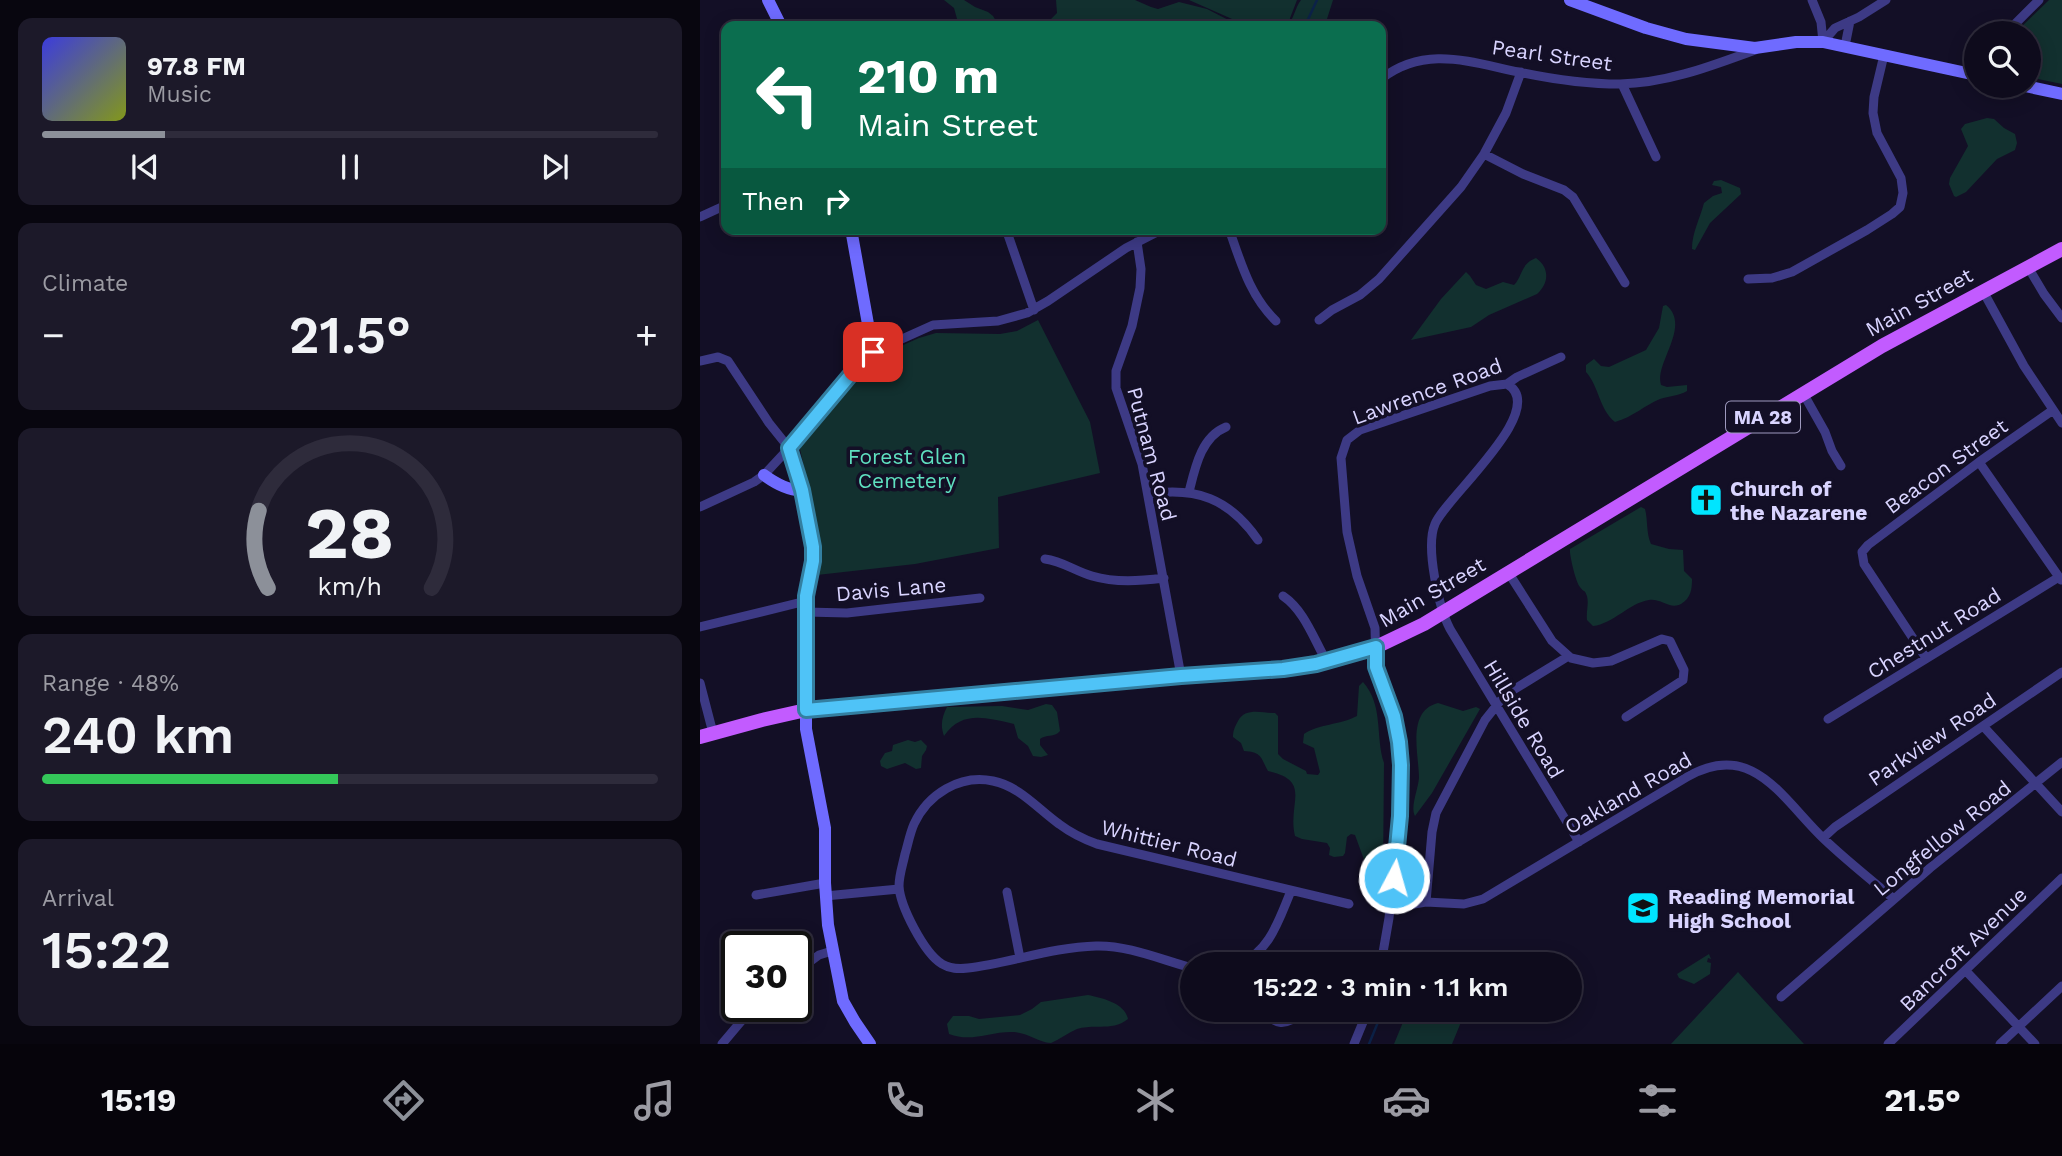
<!DOCTYPE html>
<meta charset="utf-8">
<style>
body{margin:0;font-family:"Work Sans",sans-serif;background:#1c1929;color:#f1f3f6;height:100vh;display:flex;flex-direction:column;font-size:26px;white-space:nowrap}
*{box-sizing:border-box;margin:0}
p{font-size:23px;color:#9b9ba3}
.icon{flex:none;width:38px;height:38px;fill:none;stroke:currentColor;stroke-width:2;stroke-linecap:round;stroke-linejoin:round}
.map{position:relative;flex:1;overflow:hidden}
.panel{display:flex;flex-direction:column;gap:18px;padding:18px;background:#08060f;width:700px}
.panel>*{flex:none}
.banner{position:absolute;left:21px;top:21px;width:665px;height:214px;border-radius:14px;box-shadow:0 4px 18px #0003,0 0 0 2px #2e2b3b;background:#0b6e4f;color:#fff;overflow:hidden}
.controls{position:absolute;left:1264px;top:21px;display:grid;gap:14px}
.controls a{display:grid;place-items:center;width:77px;height:77px;border-radius:50%;background:#0e0b1c;box-shadow:0 4px 18px #0003,0 0 0 2px #2e2b3b;font-size:35px}
.speed{position:absolute;left:21px;top:931px;display:flex;gap:14px;font-size:35px;font-weight:700;text-align:center}
.speed>*{display:grid;place-content:center;width:91px;height:91px;border-radius:50%;background:#0e0b1c;box-shadow:0 4px 18px #0003,0 0 0 2px #2e2b3b;line-height:1}
.speed .limit{border:4px solid #111;border-radius:10px;background:#fff;color:#111}
.pin{position:absolute;display:grid;place-items:center;width:60px;height:60px;color:#fff;margin:-30px;border-radius:14px;box-shadow:0 4px 10px #0006}
.me{position:absolute;width:77px;margin:-38px;rotate:6deg;stroke-linejoin:round;filter:drop-shadow(0 0 5px #0008)}
.turn{display:flex;align-items:center;gap:24px;height:147px;padding:0 21px;font-size:32px}
.turn .icon{width:91px;height:91px;stroke-width:2.5}
.turn b{display:block;font-size:49px;line-height:60px}
.then{display:flex;align-items:center;height:66px;padding:0 21px;background:#0003;gap:14px;font-size:26px}
.big{font-size:52px;font-weight:600;line-height:1.1}
.panel .tile{flex:1;display:flex;flex-direction:column;justify-content:center;gap:10px;min-width:0;padding:0 24px;border-radius:14px;background:#1c1929}
.panel .dial{align-items:center;gap:0}
.dial svg{height:182px;overflow:visible;fill:none;stroke:#2e2b3b;stroke-width:7;stroke-linecap:round;text-anchor:middle}
.dial text{fill:#f1f3f6;stroke:none}
.song{display:flex;align-items:center;gap:21px}
.cover{width:84px;height:84px;border-radius:10px;background:linear-gradient(135deg,hsl(240 70% 55%),hsl(70 70% 35%))}
.played{height:7px;border-radius:4px;background:linear-gradient(90deg,#8c9099 20%,#2e2b3b 20%)}
.keys{display:flex;justify-content:space-around;direction:ltr}
.heat{display:flex;justify-content:space-between;align-items:center;font-size:38px;direction:ltr}
.charge{height:10px;border-radius:5px;background:linear-gradient(90deg,#34c759 48%,#2e2b3b 0)}
.trip{position:absolute;left:480px;top:952px;width:402px;height:70px;border-radius:35px;background:#0e0b1c;box-shadow:0 4px 18px #0003,0 0 0 2px #2e2b3b;font-weight:600;line-height:70px;text-align:center}
.dock{display:flex;height:112px;justify-content:space-around;align-items:center;background:#06040b;color:#9b9ba3}
.dock .icon{width:49px;height:49px}
.dock .active{color:#8c9099}
.dock b{font-size:32px;color:#f1f3f6}
main{display:flex;flex:1;min-height:0}
.map>svg:first-child{display:block}
.green{fill:#12302f}
.lines{fill:none;stroke-linecap:round;stroke-linejoin:round}
.stream{stroke:#0c2248;stroke-width:2.5}
.street{stroke:#3d3a85;stroke-width:9}
.secondary{stroke:#6f6bff;stroke-width:12}
.primary{stroke:#c25bff;stroke-width:14}
.route-casing{stroke:#337fa1;stroke-width:18}
.route{stroke:#4fc3f7;stroke-width:12}
.labels{text-anchor:middle;dominant-baseline:central;stroke-width:7;stroke-linejoin:round;paint-order:stroke}
.shield{fill:#130f26;stroke:#9e99be;stroke-width:2}
.shield-label{font-size:19px;font-weight:bold;fill:#d9d4ff}
.street-label{font-size:21px;fill:#d9d4ff;stroke:#130f26}
.park-label{font-size:21px;fill:#5fe0c0;stroke:#130f26}
.poi-label{font-size:21px;font-weight:bold;fill:#d9d4ff;stroke:#130f26;text-anchor:start}
</style>
<main>
<section class="panel">
<div class="tile">
<div class="song"><i class="cover"></i><div><b>97.8 FM</b><p>Music</p></div></div>
<div class="played"></div>
<div class="keys"><svg class="icon" aria-label="previous" viewBox="0 0 24 24"><path d="M18 5L8 12l10 7zM5 5v14"/></svg><svg class="icon" aria-label="pause" viewBox="0 0 24 24"><path d="M8 5v14M16 5v14"/></svg><svg class="icon" aria-label="next" viewBox="0 0 24 24"><path d="M6 5l10 7-10 7zM19 5v14"/></svg></div>
</div>
<div class="tile"><p>Climate</p>
<div class="heat"><a>−</a><b class="big">21.5°</b><a>+</a></div>
</div>
<div class="tile dial"><svg viewBox="0 0 100 80">
<path d="M14 69A42 42 0 1 1 86 69"/>
<path d="M14 69A42 42 0 0 1 10 35" stroke="#8c9099"/>
<text x="50" y="56" font-size="32" font-weight="700">28</text>
<text x="50" y="72" font-size="11">km/h</text>
</svg></div>
<div class="tile"><p>Range · 48%</p><b class="big">240 km</b><div class="charge"></div></div>
<div class="tile"><p>Arrival</p><b class="big">15:22</b></div>
</section>
<div class="map">
<svg width="1362" height="1044" viewBox="0 0 1362 1044">
<rect width="100%" height="100%" fill="#130f26"/>
<!-- green -->
<path class="green" d="M244,0H264L275,7L288,12L293,16L299,26H259L254,8Z
M356,0H435L451,7L458,9L479,2L507,9L540,26H344L357,13Z
M489,0H597L587,26H548Z
M601,0H633L627,19L622,26H588C594,18 595,8 601,0Z
M1349,0H1362V84L1328,77V33H1315Z
M1287,118L1294,119L1304,128L1315,134L1317,143L1315,150L1297,159L1266,192L1256,197L1254,196L1249,184L1250,178L1268,146L1261,129L1265,124Z
M1021,180L1040,188L1041,194L1010,223L995,250L992,249C992,232 1000,219 1004,203L1013,196L1022,193L1021,187L1012,185L1014,181Z
M836,258C850,268 849,283 837,294L789,315L771,327L711,340L741,299L766,272L770,276L776,285L786,289L803,282L814,285C823,276 820,264 836,258Z
M966,305C992,326 954,363 961,385L967,387L987,385V391C978,396 969,396 960,399C945,405 933,417 915,422C899,409 899,386 886,372V365L894,359L901,366L909,367L946,350L959,328L963,306Z
M338,320L390,422L400,473L298,497L299,548L215,564L117,575L121,556L120,539L100,449L102,444L171,365L192,350L219,338L236,333L300,334L317,331Z
M941,507L945,509C948,520 946,533 951,544L969,549L983,550L984,571L992,579C992,589 991,598 981,604C970,610 961,598 949,600C929,603 913,624 893,626L887,620C886,612 889,604 887,596C884,588 885,594 880,587C876,583 869,554 870,549Z
M663,682C684,706 675,736 684,763L683,873L682,887L677,899L670,886V876L655,835L651,834L647,837L645,853L643,856L634,857L629,855L630,848L627,843L602,839L595,836C587,803 613,781 568,771C561,759 563,752 544,751L541,743L533,737C533,730 535,727 538,721C545,707 562,713 575,713L578,716V754L583,759L606,771L607,774L618,775L620,772L614,748L603,743L604,734C618,724 640,725 657,716L659,686Z
M738,703L763,711L776,707L780,709L732,793L715,816C710,807 718,790 719,778C719,755 706,711 738,703Z
M346,704L352,705L357,712L360,731C354,738 346,734 340,739V745L348,755L341,757L333,756L328,746L318,738L314,724L310,723C284,717 261,711 244,736C240,725 242,717 247,707L302,706L328,710Z
M208,740L215,742L221,740L227,746L226,750L222,756L221,768L216,769L205,763L187,769L181,766L180,761L185,753L192,751L193,745Z
M1009,954L1011,959L1008,958L1007,962L1011,963L1010,974L994,984L979,978L977,974Z
M1038,972L1104,1044H971Z
M388,995C402,998 425,1003 428,1019C412,1032 395,1023 377,1029C368,1033 360,1039 351,1043C338,1042 329,1033 314,1032C290,1031 272,1043 249,1034L247,1024L253,1016H269L279,1019L320,1015L332,1009L341,1002Z
M708,1010H766L752,1044H694Z"/>
<g class="lines">
<!-- stream -->
<path class="stream" d="M605,26L617,0
M669,1044L683,1010"/>
<!-- street -->
<path class="street" d="M1112,0L1121,22L1123,42
M1306,33L1339,0
M1123,42L1135,28L1159,17L1186,0
M1145,46L1150,21
M681,79C725,45 769,62 819,72C852,79 887,84 920,84C968,83 1011,66 1055,50
M922,84L956,157
M784,154L823,174L864,190L873,197L925,283
M0,217L26,205
M306,229L334,310
M529,229C541,263 550,296 576,321
M437,242L441,269L440,288L432,326L416,371V388L442,464L481,676
M1328,267L1344,294L1362,318
M1048,279L1072,278L1092,272L1167,230L1192,214L1200,207L1203,193L1201,178L1177,133L1173,113L1174,97L1184,55
M1283,291L1324,366L1362,423
M619,320L632,310L660,295L679,279L761,187L784,154L806,113L821,72
M173,352L233,325L298,321L327,313L348,301L426,248L463,229
M0,361L18,357L28,361L69,423L89,448L64,475L54,482L0,507
M807,384C851,409 745,498 735,524C725,547 739,608 750,629L879,842
M1103,393L1125,432L1132,451L1141,466
M1279,462L1361,580
M489,492C495,468 501,437 526,427
M448,494C496,487 529,498 558,540
M345,559C362,561 375,571 392,576C416,583 440,581 464,578
M808,572L852,641L871,658L893,663L911,661L962,639L970,641L984,670L983,680L926,717
M583,596C605,611 614,640 627,662
M106,612L147,613L280,598
M0,627L106,601
M1226,658L1164,564L1162,552L1168,545L1279,462L1353,410
M0,683L13,733
M1128,719L1359,577
M1283,726L1362,812
M1123,838L1135,827L1362,672
M695,869L701,883L712,895
M307,892L320,958
M692,894L712,895L726,902
M56,895L125,883
M125,896L199,889
M726,902L732,832L736,813L785,720L805,695L867,657
M690,908L726,902L764,904L783,899L987,777C1053,739 1082,799 1124,839C1146,860 1170,879 1194,899
M539,964C570,952 579,919 591,891
M681,964L689,918L698,834L701,765L694,716L676,667L675,628L657,576L647,532L641,458L647,440L660,430L790,386L807,384L817,377L861,357
M492,968C462,960 428,945 396,946C353,947 310,963 268,968C258,969 250,969 242,964C224,953 200,906 199,886C199,875 203,864 205,854C208,844 210,833 214,824C228,794 260,774 293,781C319,786 338,809 359,824C371,833 383,839 397,844L649,904
M1266,971L1335,1044
M96,972L119,955L132,951
M1081,997L1230,868L1362,762
M541,1010C549,1014 557,1013 564,1015C575,1020 579,1026 591,1020L595,1010
M22,1044L54,1006
M654,1044L668,1010
M1188,1044L1362,878
M1300,1044L1362,986"/>
<!-- secondary -->
<path class="secondary" d="M68,0L81,26
M870,0L946,28L986,39L1055,48L1096,42H1123L1276,75
M1325,86L1362,94
M64,475C75,483 88,491 102,490L110,525L113,552L106,601V729L125,828V883L128,925L143,1001L155,1022L170,1044
M102,490L89,448L157,367L173,352L151,229"/>
<!-- primary -->
<path class="primary" d="M0,737L62,720L106,710L481,676L598,667L638,659L676,647L724,624L1182,346L1362,249"/>
</g>
<g class="lines">
<defs>
<path id="route" d="M173,352L157,367L89,448L102,490L113,547V561L106,596V710L481,676L583,669L616,664L676,647V667L694,716L699,742L701,765L700,816L694,878"/>
</defs>
<!-- route casing -->
<use href="#route" class="route-casing"/>
<!-- route -->
<use href="#route" class="route"/>
</g>
<!-- icons -->
<defs>
<symbol id="church-square" viewBox="-11 -11 22 22"><rect x="-9" y="-9" width="18" height="18" rx="4" fill="#00e5ff" stroke="#130f26"/><path d="M-1.2-6h2.4v3.5h3.3v2.4h-3.3V6h-2.4V-.1h-3.3v-2.4h3.3Z" fill="#111"/></symbol>
<symbol id="school-square" viewBox="-11 -11 22 22"><rect x="-9" y="-9" width="18" height="18" rx="4" fill="#00e5ff" stroke="#130f26"/><path d="M0-5L7-2L0 1L-7-2ZM-4 1L0 2.5L4 1V4Q0 6-4 4Z" fill="#111"/></symbol>
</defs>
<g fill-rule="evenodd">
<use href="#church-square" x="987" y="481" width="38" height="38"/>
<use href="#school-square" x="924" y="889" width="38" height="38"/>
</g>
<g class="labels">
<!-- shield labels -->
<rect class="shield" x="1026" y="401.5" width="74" height="31" rx="5"/>
<g class="shield-label">
<text x="1063" y="417">MA 28</text>
</g>
<!-- street labels -->
<g class="street-label">
<text transform="translate(852 55) rotate(8)">Pearl Street</text>
<text transform="translate(1219 302) rotate(-29)">Main Street</text>
<text transform="translate(727 391) rotate(-20)">Lawrence Road</text>
<text transform="translate(452 454) rotate(75)">Putnam Road</text>
<text transform="translate(1246 466) rotate(-36)">Beacon Street</text>
<text transform="translate(191 589) rotate(-5)">Davis Lane</text>
<text transform="translate(732 592) rotate(-30)">Main Street</text>
<text transform="translate(1234 633) rotate(-32)">Chestnut Road</text>
<text transform="translate(824 719) rotate(59)">Hillside Road</text>
<text transform="translate(1232 739) rotate(-34)">Parkview Road</text>
<text transform="translate(928 793) rotate(-30)">Oakland Road</text>
<text transform="translate(1242 838) rotate(-39)">Longfellow Road</text>
<text transform="translate(469 843) rotate(14)">Whittier Road</text>
<text transform="translate(1263 949) rotate(-44)">Bancroft Avenue</text>
</g>
<!-- park labels -->
<g class="park-label">
<text x="207" y="456">Forest Glen<tspan x="207" dy="24">Cemetery</tspan></text>
</g>
<!-- poi labels -->
<g class="poi-label">
<text x="1030" y="488">Church of<tspan x="1030" dy="24">the Nazarene</tspan></text>
<text x="968" y="896">Reading Memorial<tspan x="968" dy="24">High School</tspan></text>
</g>
</g>
</svg>
<div class="controls">
<a><svg class="icon" aria-label="search" viewBox="0 0 24 24"><circle cx="10" cy="10" r="6"/><path d="M15 15l6 6"/></svg></a>
</div>
<div class="speed"><div class="limit">30</div></div>
<div class="pin" style="left:173px;top:352px;background:#d93025"><svg class="icon" aria-label="arrive" viewBox="0 0 24 24"><path d="M6 21V4h12l-3 4 3 4H6"/></svg></div>
<svg class="me" style="left:694px;top:878px" viewBox="-20 -20 40 40"><circle r="17" fill="#4fc3f7" stroke="#fff" stroke-width="3"/><path d="M0-11L8 9 0 5-8 9z" fill="#fff"/></svg>
<div class="trip">15:22 · 3 min · 1.1 km</div>
<div class="banner">
<div class="turn"><svg class="icon" aria-label="left" viewBox="0 0 24 24"><path d="M17 20v-9H6M10 6l-5 5 5 5"/></svg><div><b>210 m</b>Main Street</div></div>
<div class="then">Then<svg class="icon" aria-label="right" viewBox="0 0 24 24"><path d="M7 20v-9h11M14 6l5 5-5 5"/></svg></div>
</div>
</div>
</main>
<nav class="dock">
<b>15:19</b>
<svg class="icon active" aria-label="directions" viewBox="0 0 24 24"><path d="M12 3l9 9-9 9-9-9zM9 14v-3h6M13 9l2 2-2 2"/></svg>
<svg class="icon" aria-label="music" viewBox="0 0 24 24"><path d="M9 18V5l10-2v13"/><circle cx="6" cy="18" r="3"/><circle cx="16" cy="16" r="3"/></svg>
<svg class="icon" aria-label="phone" viewBox="0 0 24 24"><path d="M5 4h4l2 5-3 2q2 4 5 5l2-3 5 2v4C11 20 4 13 5 4z"/></svg>
<svg class="icon" aria-label="climate" viewBox="0 0 24 24"><path d="M12 3v18M4 7l16 10M4 17L20 7"/></svg>
<svg class="icon" aria-label="car" viewBox="0 0 24 24"><path d="M5 17H2v-5l4-1 3-4h7l3 4 3 1v5h-3M9 17h6M6 11h13"/><circle cx="7" cy="17" r="2"/><circle cx="17" cy="17" r="2"/></svg>
<svg class="icon" aria-label="filters" viewBox="0 0 24 24"><path d="M4 7h16M4 17h16"/><circle cx="9" cy="7" r="2"/><circle cx="15" cy="17" r="2"/></svg>
<b>21.5°</b>
</nav>
